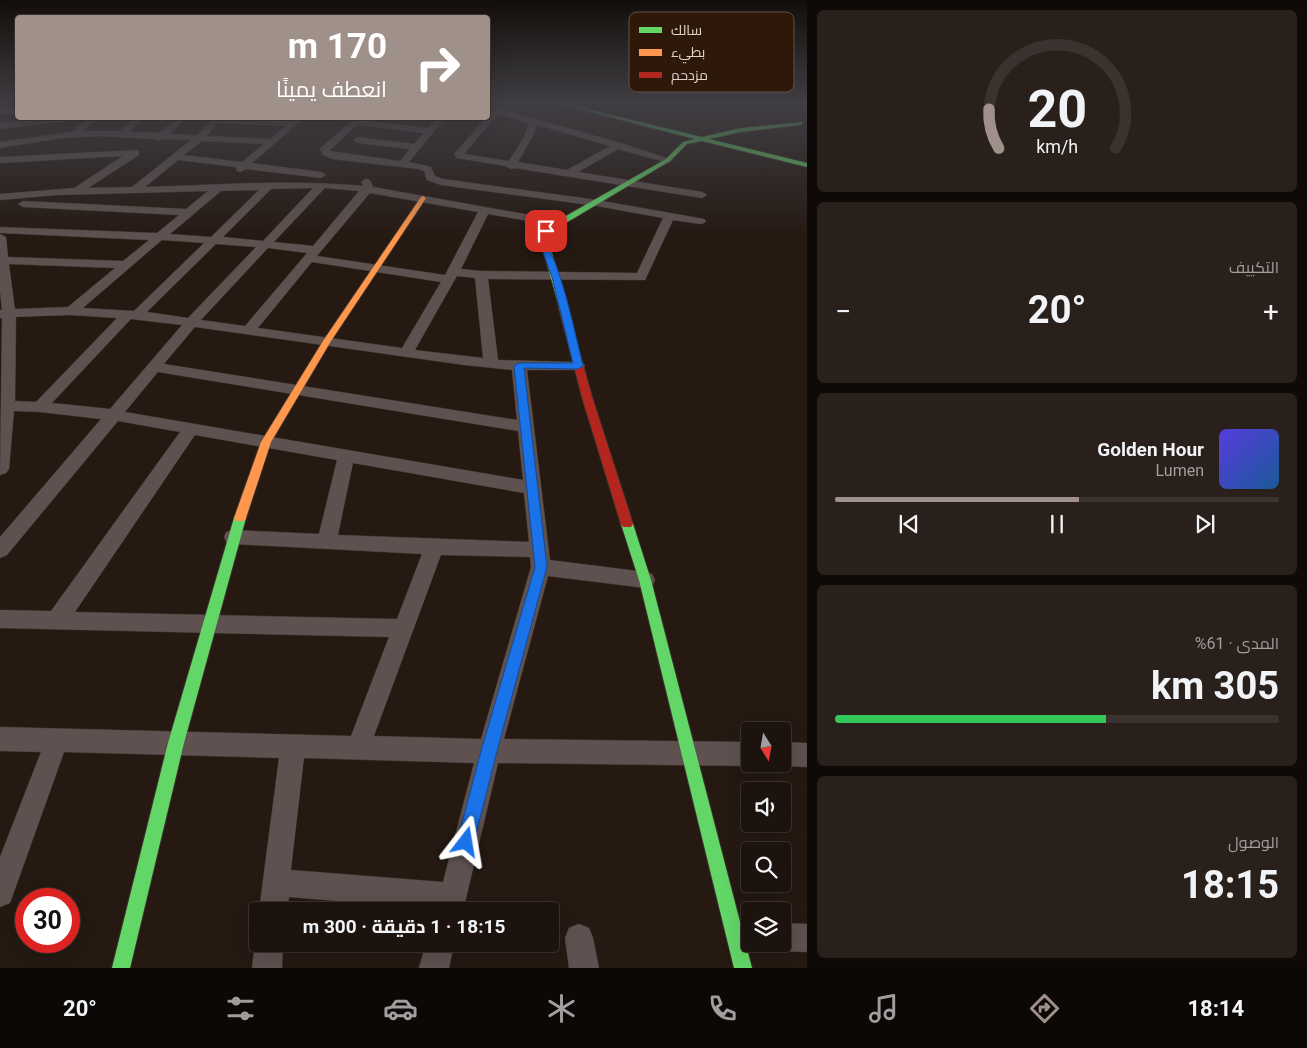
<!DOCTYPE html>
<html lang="ar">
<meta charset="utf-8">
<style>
body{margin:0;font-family:Roboto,Cairo,sans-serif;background:#29201c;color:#f1f3f6;direction:rtl;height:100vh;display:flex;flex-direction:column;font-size:19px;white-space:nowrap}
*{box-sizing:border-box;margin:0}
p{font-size:16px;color:#a09e9e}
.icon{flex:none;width:28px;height:28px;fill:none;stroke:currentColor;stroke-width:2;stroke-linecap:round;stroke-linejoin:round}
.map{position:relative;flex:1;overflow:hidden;direction:ltr}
.panel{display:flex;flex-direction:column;gap:10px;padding:10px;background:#0f0a08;width:500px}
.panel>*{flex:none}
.guide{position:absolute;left:15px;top:15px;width:475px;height:105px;border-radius:5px;box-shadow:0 5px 20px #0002,0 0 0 1px #3a322e;direction:rtl;background:#9f918a;color:#fff;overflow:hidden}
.needle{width:32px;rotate:169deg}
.fabs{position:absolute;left:741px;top:722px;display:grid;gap:10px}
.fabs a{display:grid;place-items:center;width:50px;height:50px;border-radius:5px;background:#1c130e;box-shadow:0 5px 20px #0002,0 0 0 1px #3a322e;font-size:25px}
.speed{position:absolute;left:15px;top:888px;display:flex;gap:10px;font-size:25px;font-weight:700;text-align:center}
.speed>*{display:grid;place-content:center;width:65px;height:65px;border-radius:50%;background:#1c130e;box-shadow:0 5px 20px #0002,0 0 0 1px #3a322e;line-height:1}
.speed .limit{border:8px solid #d22;background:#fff;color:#111}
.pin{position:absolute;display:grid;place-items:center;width:42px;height:42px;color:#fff;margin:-21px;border-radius:10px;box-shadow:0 2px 8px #0006}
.me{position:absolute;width:55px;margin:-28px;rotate:14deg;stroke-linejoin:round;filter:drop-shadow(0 0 4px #0008)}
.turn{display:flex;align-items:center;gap:18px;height:105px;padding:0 20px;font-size:22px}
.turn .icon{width:65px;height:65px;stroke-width:2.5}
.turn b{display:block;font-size:35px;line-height:42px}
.big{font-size:38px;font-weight:700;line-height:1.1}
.panel .tile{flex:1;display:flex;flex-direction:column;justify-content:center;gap:8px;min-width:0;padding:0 18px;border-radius:8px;background:#29201c}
.panel .dial{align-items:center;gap:0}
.dial svg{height:130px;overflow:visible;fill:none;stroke:#3a322e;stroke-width:7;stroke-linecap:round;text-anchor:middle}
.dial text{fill:#f1f3f6;stroke:none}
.song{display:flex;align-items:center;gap:15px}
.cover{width:60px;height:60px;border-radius:8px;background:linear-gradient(135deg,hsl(250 70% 55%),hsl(210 70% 35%))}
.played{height:5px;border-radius:2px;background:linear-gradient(90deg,#9f918a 55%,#3a322e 55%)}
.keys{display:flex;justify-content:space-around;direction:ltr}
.heat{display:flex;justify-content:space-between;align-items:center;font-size:28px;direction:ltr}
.charge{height:8px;border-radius:4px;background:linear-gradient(90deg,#34c759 61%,#3a322e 0)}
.trip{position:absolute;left:249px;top:902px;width:310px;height:50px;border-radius:5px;background:#1c130e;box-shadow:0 5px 20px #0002,0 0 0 1px #3a322e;font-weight:700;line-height:50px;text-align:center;direction:rtl}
.menu{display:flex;height:80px;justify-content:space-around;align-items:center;background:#0b0806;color:#a09e9e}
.menu .icon{width:35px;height:35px}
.menu .active{color:#9f918a}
.menu b{font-size:22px;color:#f1f3f6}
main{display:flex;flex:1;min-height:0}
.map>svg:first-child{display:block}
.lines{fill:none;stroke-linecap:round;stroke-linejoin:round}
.street-casing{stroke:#3e342d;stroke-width:1}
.fast-casing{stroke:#3e342d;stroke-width:2}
.slow-casing{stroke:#3e342d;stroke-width:2}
.jam-casing{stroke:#3e342d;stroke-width:2}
.street{fill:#5e5150;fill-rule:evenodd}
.fast{fill:#63d668;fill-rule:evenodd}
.slow{fill:#ff974d;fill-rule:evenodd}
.jam{fill:#b3261e;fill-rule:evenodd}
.route{fill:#1a73e8;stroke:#114b97}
.key{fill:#2d180a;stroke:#635044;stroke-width:1}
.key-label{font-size:14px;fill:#e1d2ca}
</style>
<main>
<section class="panel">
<div class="tile dial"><svg viewBox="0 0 100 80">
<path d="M14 69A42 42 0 1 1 86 69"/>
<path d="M14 69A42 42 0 0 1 8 45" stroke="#9f918a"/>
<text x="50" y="56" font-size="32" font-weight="700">20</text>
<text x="50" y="72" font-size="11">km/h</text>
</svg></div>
<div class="tile"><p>التكييف</p>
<div class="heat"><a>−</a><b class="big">20°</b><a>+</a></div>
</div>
<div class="tile">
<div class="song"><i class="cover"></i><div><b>Golden Hour</b><p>Lumen</p></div></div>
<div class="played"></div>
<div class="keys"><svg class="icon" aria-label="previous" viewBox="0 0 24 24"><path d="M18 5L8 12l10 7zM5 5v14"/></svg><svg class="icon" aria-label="pause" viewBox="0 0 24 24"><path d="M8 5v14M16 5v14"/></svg><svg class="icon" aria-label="next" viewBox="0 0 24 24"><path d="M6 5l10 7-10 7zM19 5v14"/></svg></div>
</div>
<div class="tile"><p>المدى · 61%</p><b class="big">305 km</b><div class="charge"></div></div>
<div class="tile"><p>الوصول</p><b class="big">18:15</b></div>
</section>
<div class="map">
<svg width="807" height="968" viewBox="0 0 807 968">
<rect width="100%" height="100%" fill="#251912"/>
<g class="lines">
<defs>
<path id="street" d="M488,106L621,143L673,160L668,163L618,149L578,172L702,192L707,195L702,198L515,168L511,169L506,166L457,158L454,154L456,152L491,112L488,110ZM498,114L529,123L524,137L509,161L464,154ZM537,125L610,146L567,170L518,162L532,137Z
M18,107V112L0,114V108Z
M50,118H71L67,121L0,129V123Z
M89,118H98L83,131H120L135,118H143L129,132L159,133L178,118H186L170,134L197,135L214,118L291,121L295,118H304L252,163L321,172L326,175L321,178L246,169L240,172L237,171L236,167L178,160L145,187C219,185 290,179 364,186L361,182L366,179L370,180L373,187L558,220L564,223L558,226L488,214L461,269L481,271L637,273L663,218L597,206L441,185L427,180L424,171L419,169L332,159L323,155L320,149L322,147L355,118H364L362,120L428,128L437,118H445L409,162L431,167L435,176L443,179L597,200L704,219L706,221L704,223L700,224L673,220L645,280L488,279L498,360L578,362L583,363L585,366L583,369L578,370H527L550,560L645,572L652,574L655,580L652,586L645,588L548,576L504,739L750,742V764H756L750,766L498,763L463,911H435V909L289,897L287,911H259L279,758L64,752L10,903L0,907V857L41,752L0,751V727L351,736L389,637L0,628V610L51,611L180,432L118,421L7,555L0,558V537L101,419L40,412L14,411L9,469L6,473L0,475L2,318H0V310H2L0,291V234L6,237L8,257L123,261L149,240L0,233V227L157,233L179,215L23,207L18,204L23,201L186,209L208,191L57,195L0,200V194L74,188L123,156L0,163V157L136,150L139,151V155L88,188L132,187L191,140L163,139L159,141L155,139L99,136L62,138L0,148V142L71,132ZM218,123L285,126L270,139L207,136ZM357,125L424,133L414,144L358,137L353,140L358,143L410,149L400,161L330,151V150ZM202,141L264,144L242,162L184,155ZM313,188L263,241L223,237L271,189ZM325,188L359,191L313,246L274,242ZM259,190L211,237L170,234L221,191ZM370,193L478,212L445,275L317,256ZM162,240L204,243L134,311L83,308ZM216,244L256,247L188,318L147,312ZM268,248L307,253L245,326L201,320ZM312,262L441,282L402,348L258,328ZM9,264L115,268L68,307L15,309ZM457,276L475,278L483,358L415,350ZM71,315L117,318L36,402L15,401L16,317ZM131,319L182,325L110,409L52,403ZM195,327L464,365L512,370L517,420L164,364ZM158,372L518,431L523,480L125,412ZM195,435L337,460L319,534L233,530L226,532L224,537L226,542L233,544L422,554L397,619L75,612ZM353,463L524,493L529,542L338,535ZM441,555L530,557L531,567L481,739L374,736ZM304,758L474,763L443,882L291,870Z
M782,742L807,743V767L782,766L776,764H782Z
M782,923L807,924V952L782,951L772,947L770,944H782Z
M579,924L589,928L593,938L599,968H569L565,938L569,928Z
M258,937V944H283L282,968H252L255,944Z
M426,944H454L449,968H419Z"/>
<path id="fast" d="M555,103H562L702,137L741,128L803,122L801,125L741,132L709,139L807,163V167L702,141L687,144L670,161L549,233L547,235L567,308L566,310H560L539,235L543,229L666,159L683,142L695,139Z
M240,513L244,515L246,518L184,743L130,968H112L168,743L234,518L236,515Z
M627,519L631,521L633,524L651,580L752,968H734L639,580L621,524L623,521Z"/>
<path id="slow" d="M423,196L426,198L331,341L271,442L246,518L244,521H236L234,518L261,442L323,341L421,197Z"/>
<path id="jam" d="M563,305L567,308L592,397L633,524L631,527H623L621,524L582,397L559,308Z"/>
</defs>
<!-- street casing -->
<use href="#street" class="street-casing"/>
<!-- fast casing -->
<use href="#fast" class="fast-casing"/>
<!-- slow casing -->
<use href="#slow" class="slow-casing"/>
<!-- jam casing -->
<use href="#jam" class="jam-casing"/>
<!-- street -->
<use href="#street" class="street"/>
<!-- fast -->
<use href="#fast" class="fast"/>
<!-- slow -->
<use href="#slow" class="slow"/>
<!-- jam -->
<use href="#jam" class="jam"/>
</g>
<!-- sky -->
<linearGradient id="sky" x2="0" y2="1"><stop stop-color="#140e0a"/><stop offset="0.43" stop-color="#403e44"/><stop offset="1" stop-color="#403e44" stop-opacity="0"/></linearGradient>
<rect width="807" height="238" fill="url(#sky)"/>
<!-- route -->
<path class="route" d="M543,229L549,231C544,241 553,257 557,268C568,299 575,333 583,366L578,369L524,368L547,567L497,751L474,842L472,848L466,851L460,848L457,842L481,751L535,567L514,366L519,363H573L552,277L541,246L540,235Z"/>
<!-- legend -->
<rect x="629" y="12" width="165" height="80" rx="8" class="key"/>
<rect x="639" y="27" width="23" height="6" fill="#63d668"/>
<rect x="639" y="49" width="23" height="7" fill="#ff974d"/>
<rect x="639" y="72" width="23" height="6" fill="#b3261e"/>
<g class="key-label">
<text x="671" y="35">سالك</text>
<text x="671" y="57">بطيء</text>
<text x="671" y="80">مزدحم</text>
</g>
</svg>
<div class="fabs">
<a><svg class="needle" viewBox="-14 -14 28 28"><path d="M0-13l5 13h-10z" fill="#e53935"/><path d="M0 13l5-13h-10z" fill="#a09e9e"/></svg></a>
<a><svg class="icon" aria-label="sound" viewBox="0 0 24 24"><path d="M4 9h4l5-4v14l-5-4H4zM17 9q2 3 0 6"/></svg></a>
<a><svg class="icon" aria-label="search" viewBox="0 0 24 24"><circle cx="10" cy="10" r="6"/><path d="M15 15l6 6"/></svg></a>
<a><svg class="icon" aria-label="layers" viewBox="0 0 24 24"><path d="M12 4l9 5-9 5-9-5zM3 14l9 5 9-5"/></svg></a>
</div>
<div class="speed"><div class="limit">30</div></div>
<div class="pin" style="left:546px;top:231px;background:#d93025"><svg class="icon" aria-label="arrive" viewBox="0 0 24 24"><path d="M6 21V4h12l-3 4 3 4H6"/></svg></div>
<svg class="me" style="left:466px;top:842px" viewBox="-20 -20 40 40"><path d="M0-17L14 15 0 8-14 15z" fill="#1a73e8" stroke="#fff" stroke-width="4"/></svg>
<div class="trip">18:15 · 1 دقيقة · 300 m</div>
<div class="guide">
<div class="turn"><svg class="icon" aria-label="right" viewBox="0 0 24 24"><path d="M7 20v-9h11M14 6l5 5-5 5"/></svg><div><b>170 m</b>انعطف يمينًا</div></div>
</div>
</div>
</main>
<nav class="menu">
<b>18:14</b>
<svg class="icon active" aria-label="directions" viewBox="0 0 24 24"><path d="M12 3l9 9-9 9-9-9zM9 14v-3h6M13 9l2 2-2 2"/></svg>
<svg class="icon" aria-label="music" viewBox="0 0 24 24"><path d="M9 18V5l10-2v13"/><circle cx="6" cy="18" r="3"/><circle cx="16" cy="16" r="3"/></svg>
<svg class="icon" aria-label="phone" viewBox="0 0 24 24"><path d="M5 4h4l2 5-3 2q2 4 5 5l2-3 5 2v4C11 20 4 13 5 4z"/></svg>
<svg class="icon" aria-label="climate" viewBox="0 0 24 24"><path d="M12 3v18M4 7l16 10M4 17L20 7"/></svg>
<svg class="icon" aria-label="car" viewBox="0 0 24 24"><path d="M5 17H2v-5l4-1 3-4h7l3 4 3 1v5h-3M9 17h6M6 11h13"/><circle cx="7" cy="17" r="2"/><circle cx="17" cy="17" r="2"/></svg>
<svg class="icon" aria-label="filters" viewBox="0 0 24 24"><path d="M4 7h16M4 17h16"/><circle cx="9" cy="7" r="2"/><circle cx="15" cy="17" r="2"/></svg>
<b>20°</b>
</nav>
